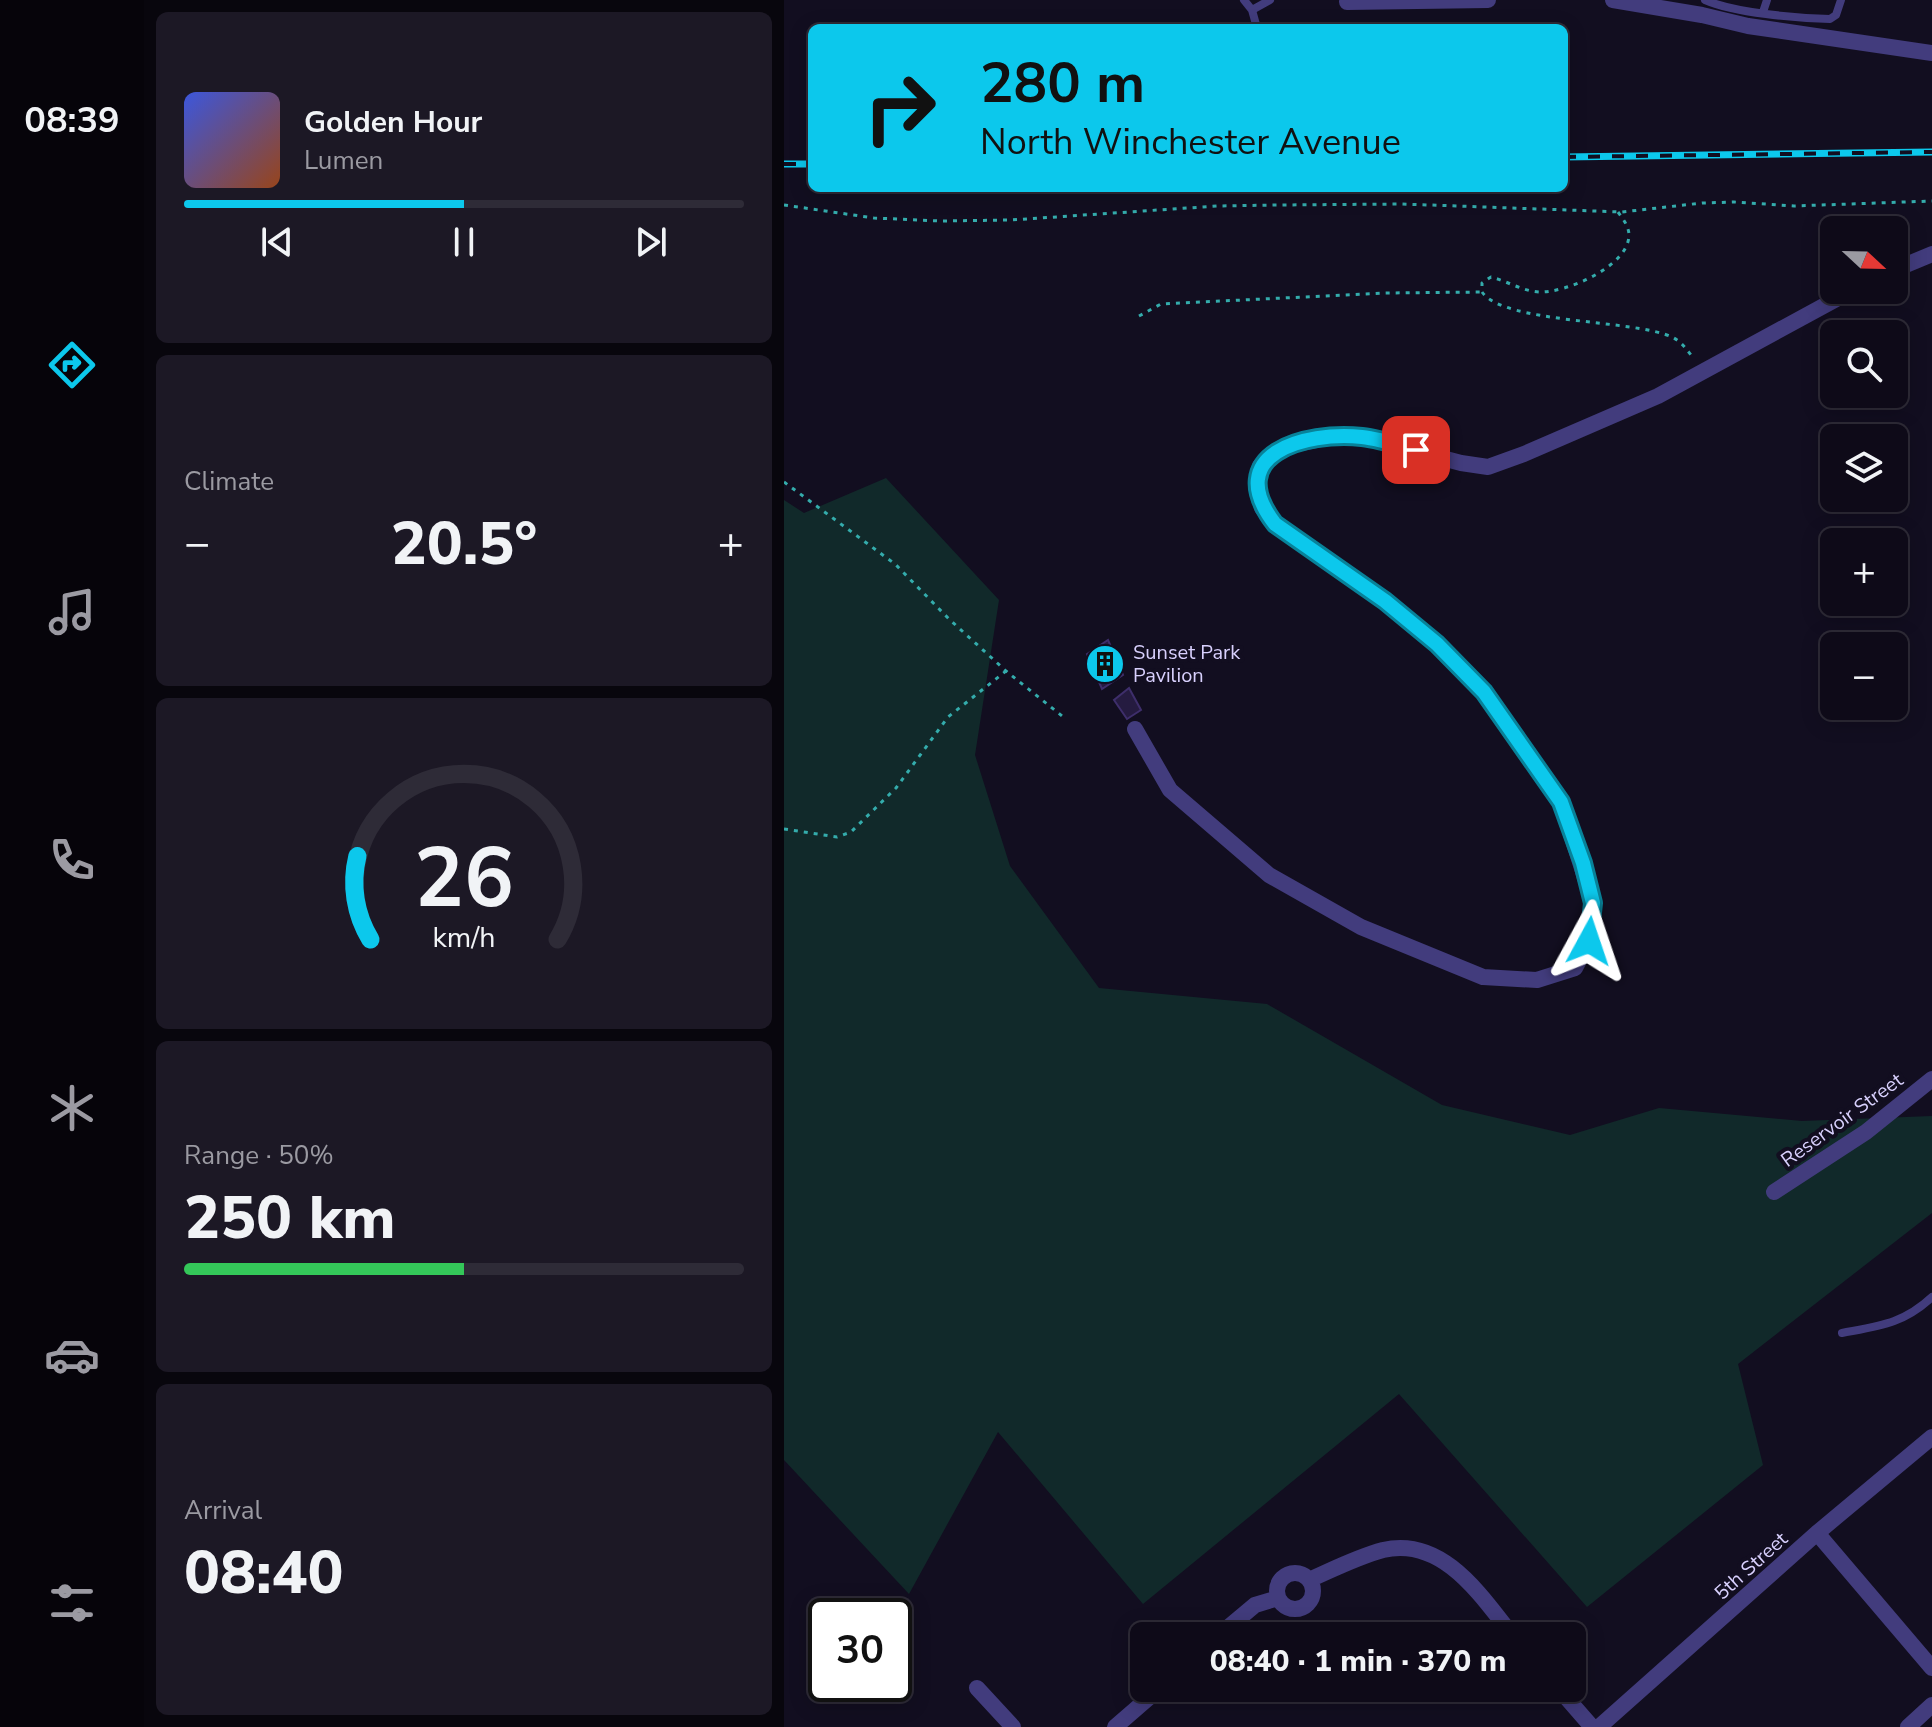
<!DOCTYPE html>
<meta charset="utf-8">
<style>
body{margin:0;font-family:"Nunito Sans",sans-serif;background:#1c1825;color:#f1f3f6;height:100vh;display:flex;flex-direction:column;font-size:30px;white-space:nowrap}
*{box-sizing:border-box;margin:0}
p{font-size:26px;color:#9b9aa2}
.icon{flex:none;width:44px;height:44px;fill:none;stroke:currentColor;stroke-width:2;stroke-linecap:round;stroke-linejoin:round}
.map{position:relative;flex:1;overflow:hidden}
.sheet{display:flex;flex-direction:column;gap:12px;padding:12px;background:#08060d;width:640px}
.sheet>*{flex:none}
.hud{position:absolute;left:24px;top:24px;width:760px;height:168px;border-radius:12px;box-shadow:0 4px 20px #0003,0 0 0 2px #2e2b37;background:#0cc8ec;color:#111;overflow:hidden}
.needle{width:52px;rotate:112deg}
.tools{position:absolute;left:1036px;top:216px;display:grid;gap:16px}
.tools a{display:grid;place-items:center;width:88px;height:88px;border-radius:12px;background:#0e0a18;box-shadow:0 4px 20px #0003,0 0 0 2px #2e2b37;font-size:40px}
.speed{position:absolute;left:24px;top:1598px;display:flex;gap:16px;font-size:40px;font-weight:700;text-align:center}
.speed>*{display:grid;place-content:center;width:104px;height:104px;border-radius:50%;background:#0e0a18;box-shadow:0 4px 20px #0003,0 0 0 2px #2e2b37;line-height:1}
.speed .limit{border:4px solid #111;border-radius:12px;background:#fff;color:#111}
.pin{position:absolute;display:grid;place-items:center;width:68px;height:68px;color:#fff;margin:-34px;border-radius:16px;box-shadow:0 4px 12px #0006}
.me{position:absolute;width:88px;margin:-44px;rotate:5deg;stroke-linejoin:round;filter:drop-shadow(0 0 6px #0008)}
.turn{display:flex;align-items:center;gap:28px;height:168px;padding:0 40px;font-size:36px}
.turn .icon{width:104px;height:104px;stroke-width:2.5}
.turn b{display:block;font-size:56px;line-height:68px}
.big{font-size:60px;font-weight:800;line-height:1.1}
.sheet .tile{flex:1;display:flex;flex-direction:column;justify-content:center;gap:12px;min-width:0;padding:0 28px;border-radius:12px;background:#1c1825}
.sheet .dial{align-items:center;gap:0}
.dial svg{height:208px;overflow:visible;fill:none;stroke:#2e2b37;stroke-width:7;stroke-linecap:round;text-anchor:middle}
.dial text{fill:#f1f3f6;stroke:none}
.song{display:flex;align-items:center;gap:24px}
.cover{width:96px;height:96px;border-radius:12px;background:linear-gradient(135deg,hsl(230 70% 55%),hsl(20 70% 35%))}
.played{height:8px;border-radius:4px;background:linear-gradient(90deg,#0cc8ec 50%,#2e2b37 50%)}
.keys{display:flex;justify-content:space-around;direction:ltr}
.heat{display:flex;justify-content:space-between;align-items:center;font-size:44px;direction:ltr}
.charge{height:12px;border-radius:6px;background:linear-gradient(90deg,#34c759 50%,#2e2b37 0)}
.trip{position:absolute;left:346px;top:1622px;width:456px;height:80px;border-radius:12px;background:#0e0a18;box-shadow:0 4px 20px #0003,0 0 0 2px #2e2b37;font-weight:800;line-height:80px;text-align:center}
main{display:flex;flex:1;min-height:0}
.tab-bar{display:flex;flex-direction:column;width:144px;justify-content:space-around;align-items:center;background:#06040a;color:#9b9aa2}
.tab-bar .icon{width:56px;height:56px}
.tab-bar .selected{color:#0cc8ec}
.tab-bar b{font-size:36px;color:#f1f3f6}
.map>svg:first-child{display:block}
.green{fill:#11292a}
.building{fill:#251b40;stroke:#3e2e6b;stroke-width:2}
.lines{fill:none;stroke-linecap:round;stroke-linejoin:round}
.path{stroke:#34acac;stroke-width:3;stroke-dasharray:4 6;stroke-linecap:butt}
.lane{stroke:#423c7d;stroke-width:8}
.street{stroke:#423c7d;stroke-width:16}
.rail-casing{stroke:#0cc8ec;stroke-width:7}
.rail{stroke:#120e20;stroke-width:4;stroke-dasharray:12;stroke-linecap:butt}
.route-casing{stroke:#088299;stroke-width:20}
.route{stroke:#0cc8ec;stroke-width:14}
.labels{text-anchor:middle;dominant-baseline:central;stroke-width:8;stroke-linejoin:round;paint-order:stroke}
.poi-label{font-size:20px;fill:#d8d0fd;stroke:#120e20;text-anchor:start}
.street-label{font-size:20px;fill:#d8d0fd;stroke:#120e20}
</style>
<main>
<nav class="tab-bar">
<b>08:39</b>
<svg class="icon selected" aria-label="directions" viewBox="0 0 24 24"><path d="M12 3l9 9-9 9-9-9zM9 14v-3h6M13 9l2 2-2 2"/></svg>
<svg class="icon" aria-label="music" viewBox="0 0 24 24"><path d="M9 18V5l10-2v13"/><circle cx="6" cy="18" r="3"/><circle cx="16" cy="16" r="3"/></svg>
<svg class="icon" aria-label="phone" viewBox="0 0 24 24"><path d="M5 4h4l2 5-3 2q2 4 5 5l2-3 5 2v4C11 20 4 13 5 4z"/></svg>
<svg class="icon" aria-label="climate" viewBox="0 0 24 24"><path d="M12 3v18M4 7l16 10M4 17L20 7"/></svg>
<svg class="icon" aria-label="car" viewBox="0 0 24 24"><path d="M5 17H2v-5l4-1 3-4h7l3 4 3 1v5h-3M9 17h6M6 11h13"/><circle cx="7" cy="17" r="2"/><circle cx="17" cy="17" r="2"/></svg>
<svg class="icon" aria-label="filters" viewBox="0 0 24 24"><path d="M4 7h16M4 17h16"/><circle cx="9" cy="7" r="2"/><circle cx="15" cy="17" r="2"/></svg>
</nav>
<section class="sheet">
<div class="tile">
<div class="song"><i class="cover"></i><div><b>Golden Hour</b><p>Lumen</p></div></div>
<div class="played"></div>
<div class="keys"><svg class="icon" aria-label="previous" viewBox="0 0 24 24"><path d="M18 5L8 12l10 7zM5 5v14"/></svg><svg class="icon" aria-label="pause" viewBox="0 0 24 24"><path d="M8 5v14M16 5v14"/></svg><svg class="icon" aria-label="next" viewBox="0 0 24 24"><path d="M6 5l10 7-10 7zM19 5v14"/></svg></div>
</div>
<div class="tile"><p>Climate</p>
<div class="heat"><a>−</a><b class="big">20.5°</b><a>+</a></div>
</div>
<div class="tile dial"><svg viewBox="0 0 100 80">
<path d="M14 69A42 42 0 1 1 86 69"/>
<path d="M14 69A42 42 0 0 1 9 37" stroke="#0cc8ec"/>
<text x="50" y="56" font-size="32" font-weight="700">26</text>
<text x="50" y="72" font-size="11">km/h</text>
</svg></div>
<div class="tile"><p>Range · 50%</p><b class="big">250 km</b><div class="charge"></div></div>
<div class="tile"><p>Arrival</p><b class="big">08:40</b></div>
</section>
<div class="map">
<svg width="1148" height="1727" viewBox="0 0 1148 1727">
<rect width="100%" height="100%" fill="#120e20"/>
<!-- green -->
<path class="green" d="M102,478L215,600L191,755L226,866L315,988L483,1004L658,1105L786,1135L875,1108L1018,1121L1148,1116V1213L954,1364L979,1465L803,1607L615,1394L359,1604L214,1432L125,1594L0,1460V500L20,513Z"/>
<!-- building -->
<path class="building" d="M324,640L339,675L318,689L303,654Z
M345,688L357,710L343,719L330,700Z"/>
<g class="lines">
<!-- path -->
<path class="path" d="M0,205L90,218L156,221L227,220L433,206L495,205L618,204L838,212L918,203L950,202L1010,206L1148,201
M834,212C839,219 844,225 845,234C846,266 782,293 755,292C738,291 723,281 707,277L698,283V292C720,324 849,319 888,337C898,342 903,350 910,359
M355,316L377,304L601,293L698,292
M0,482L111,564L165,619L222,671L278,716
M0,829L53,837L67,832L112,788L164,717L222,671"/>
<!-- lane -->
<path class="lane" d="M460,0L468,10L473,28
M921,0C951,13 1012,18 1046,19L1052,15L1057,0
M468,10L486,0
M979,12L983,0
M1058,1333C1095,1326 1119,1324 1148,1297"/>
<!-- street -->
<path class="street" d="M829,0L918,15L964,26L1148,53
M563,2L704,0
M1110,270L1148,254
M351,729L386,790L485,875L577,927L699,977L753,980L791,968L805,941L809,903L777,802L700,692L653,644L601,601L491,524L478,508L472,485L476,466L499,447L552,436L579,437L677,463L704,467L740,454L874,396L1069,290
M990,1192L1082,1132L1148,1079
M1033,1533L1148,1668
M493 1591a18 18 0 1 1 36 0a18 18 0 1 1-36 0Z
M525,1580C550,1569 573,1557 599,1550C659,1536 697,1596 729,1636
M434,1636L471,1605L494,1598
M193,1688L229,1727
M774,1688L808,1727
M331,1727L376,1688
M815,1727L1033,1533L1148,1437
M1124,1727L1148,1705"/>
<defs>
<path id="rail" d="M780,157L1148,152
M0,164H28"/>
</defs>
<!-- rail casing -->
<use href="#rail" class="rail-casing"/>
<!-- rail -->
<use href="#rail" class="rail"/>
</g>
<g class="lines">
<defs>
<path id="route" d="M632,450C614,445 596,439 578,437C521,431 437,454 491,524L601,601L653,644L700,692L777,802L799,863L809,903L805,941"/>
</defs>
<!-- route casing -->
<use href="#route" class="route-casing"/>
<!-- route -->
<use href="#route" class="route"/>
</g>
<!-- icons -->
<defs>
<symbol id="building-disc" viewBox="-11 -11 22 22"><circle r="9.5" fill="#0cc8ec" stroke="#120e20"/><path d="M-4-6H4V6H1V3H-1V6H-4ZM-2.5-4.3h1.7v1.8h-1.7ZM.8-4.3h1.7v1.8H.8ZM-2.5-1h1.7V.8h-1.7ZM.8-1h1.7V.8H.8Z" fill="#111"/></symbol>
</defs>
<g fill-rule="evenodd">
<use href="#building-disc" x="299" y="642" width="44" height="44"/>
</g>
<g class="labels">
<!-- poi labels -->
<g class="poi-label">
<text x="349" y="652">Sunset Park<tspan x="349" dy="23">Pavilion</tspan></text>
</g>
<!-- street labels -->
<g class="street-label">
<text transform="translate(1058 1120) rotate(-36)">Reservoir Street</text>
<text transform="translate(967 1566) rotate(-42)">5th Street</text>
</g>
</g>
</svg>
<div class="tools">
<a><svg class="needle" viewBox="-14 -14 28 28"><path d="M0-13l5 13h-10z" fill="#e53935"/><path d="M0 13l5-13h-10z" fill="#9b9aa2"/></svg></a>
<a><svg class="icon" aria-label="search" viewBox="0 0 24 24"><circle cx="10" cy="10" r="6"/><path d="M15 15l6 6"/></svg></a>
<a><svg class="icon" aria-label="layers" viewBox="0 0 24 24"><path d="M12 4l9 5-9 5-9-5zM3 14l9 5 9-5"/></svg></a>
<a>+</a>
<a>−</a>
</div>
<div class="speed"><div class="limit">30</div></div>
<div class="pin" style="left:632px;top:450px;background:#d93025"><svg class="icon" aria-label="arrive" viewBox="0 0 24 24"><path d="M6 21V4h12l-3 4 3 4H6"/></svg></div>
<svg class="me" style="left:805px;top:941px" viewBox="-20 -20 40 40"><path d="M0-17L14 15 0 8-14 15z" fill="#0cc8ec" stroke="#fff" stroke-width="4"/></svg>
<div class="trip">08:40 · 1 min · 370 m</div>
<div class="hud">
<div class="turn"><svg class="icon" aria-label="right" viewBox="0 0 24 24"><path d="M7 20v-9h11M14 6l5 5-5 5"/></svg><div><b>280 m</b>North Winchester Avenue</div></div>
</div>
</div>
</main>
